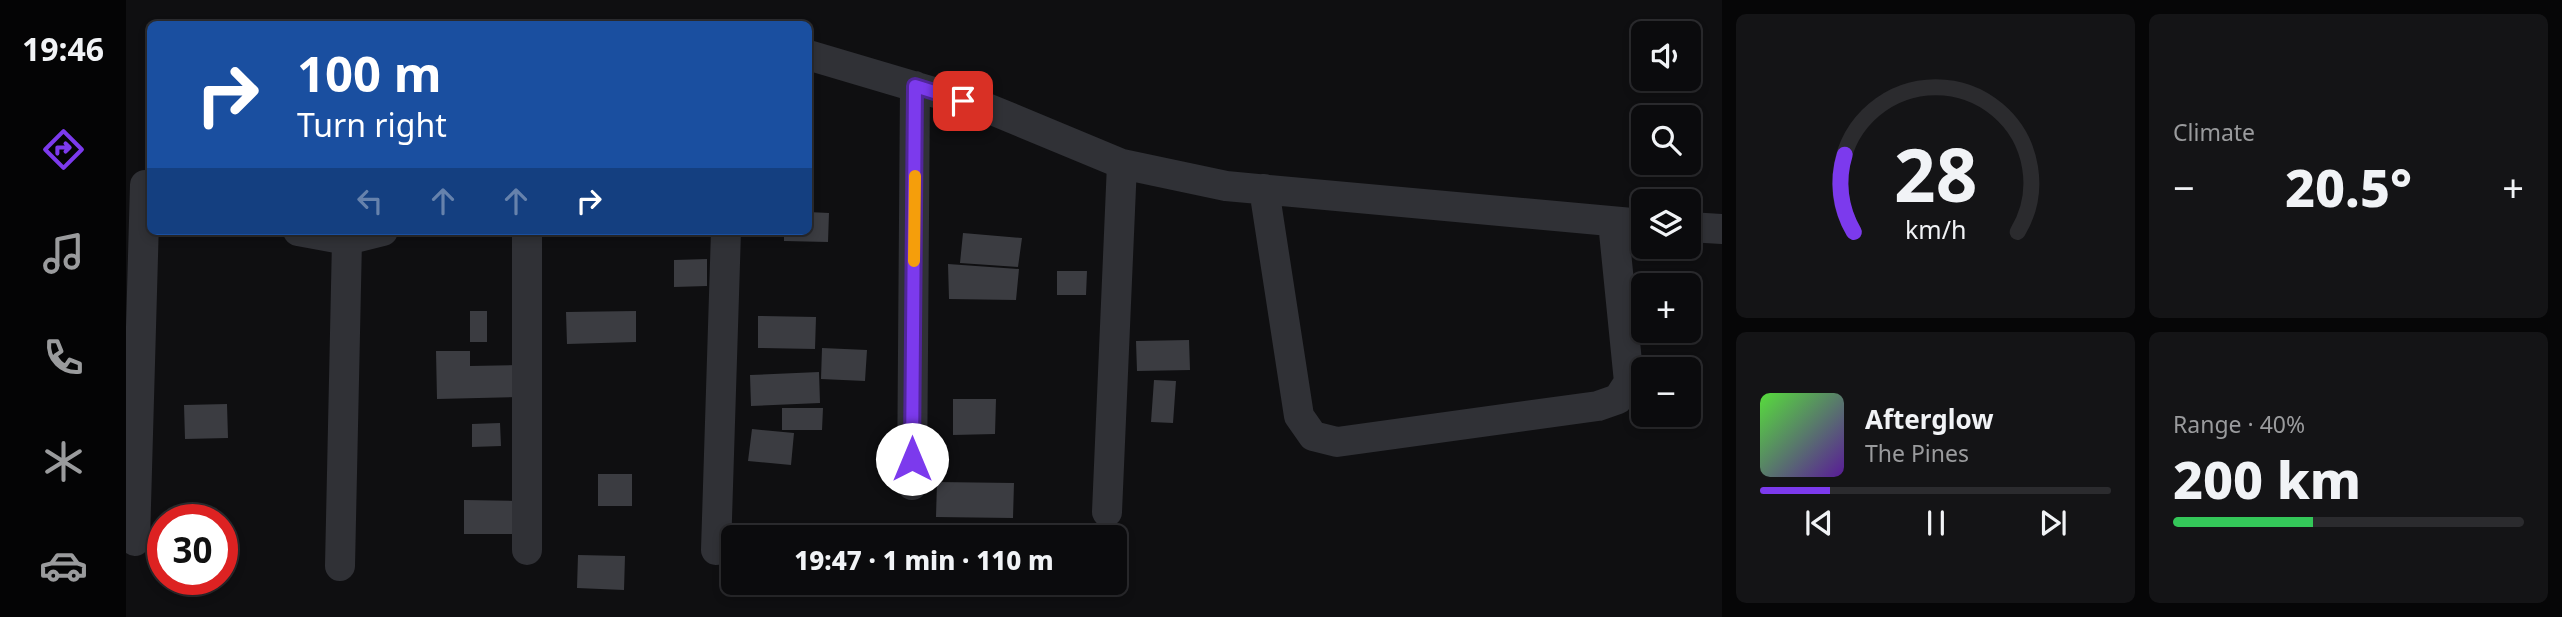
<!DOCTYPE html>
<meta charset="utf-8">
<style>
body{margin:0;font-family:"Noto Sans",sans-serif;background:#141416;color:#f1f3f6;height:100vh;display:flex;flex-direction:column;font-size:26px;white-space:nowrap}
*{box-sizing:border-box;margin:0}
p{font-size:23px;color:#9a9b9d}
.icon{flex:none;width:38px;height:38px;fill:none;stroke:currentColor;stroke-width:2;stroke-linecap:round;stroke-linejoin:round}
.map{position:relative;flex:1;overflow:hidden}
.side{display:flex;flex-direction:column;gap:14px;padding:14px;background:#060607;width:840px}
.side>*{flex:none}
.banner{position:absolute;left:21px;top:21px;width:665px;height:214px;border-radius:10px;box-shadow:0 4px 10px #0003,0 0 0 2px #2b2b2e;background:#1a4fa0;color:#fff;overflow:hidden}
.controls{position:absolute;left:1505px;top:21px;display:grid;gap:14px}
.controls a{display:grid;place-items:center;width:70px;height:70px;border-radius:10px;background:#0b0b0d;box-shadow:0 4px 10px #0003,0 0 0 2px #2b2b2e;font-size:35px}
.speed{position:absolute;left:21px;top:504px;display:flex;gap:14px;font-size:35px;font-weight:700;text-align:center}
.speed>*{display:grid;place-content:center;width:91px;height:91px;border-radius:50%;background:#0b0b0d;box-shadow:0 4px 10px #0003,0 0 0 2px #2b2b2e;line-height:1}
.speed .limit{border:10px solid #d22;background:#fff;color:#111}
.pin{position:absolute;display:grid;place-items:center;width:60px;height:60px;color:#fff;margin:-30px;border-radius:14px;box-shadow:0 4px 10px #0006}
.me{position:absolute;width:77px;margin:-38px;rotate:0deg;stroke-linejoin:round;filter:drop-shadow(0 0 5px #0008)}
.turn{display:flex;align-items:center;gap:24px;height:147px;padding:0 35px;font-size:32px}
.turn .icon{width:91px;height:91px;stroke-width:2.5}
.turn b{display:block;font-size:49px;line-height:60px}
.lanes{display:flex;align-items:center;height:66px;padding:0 35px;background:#0003;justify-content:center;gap:35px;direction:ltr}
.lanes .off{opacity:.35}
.big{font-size:52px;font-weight:800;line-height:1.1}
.side .tile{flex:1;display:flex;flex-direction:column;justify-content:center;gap:10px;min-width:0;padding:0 24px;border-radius:10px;background:#141416}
.side .dial{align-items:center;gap:0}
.dial svg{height:182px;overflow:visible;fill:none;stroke:#2b2b2e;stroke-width:7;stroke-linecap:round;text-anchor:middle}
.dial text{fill:#f1f3f6;stroke:none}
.song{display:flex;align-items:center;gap:21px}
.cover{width:84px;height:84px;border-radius:10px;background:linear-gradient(135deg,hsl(110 70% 55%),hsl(270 70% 35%))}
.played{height:7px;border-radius:4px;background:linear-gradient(90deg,#7c3aed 20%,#2b2b2e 20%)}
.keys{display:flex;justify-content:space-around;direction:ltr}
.heat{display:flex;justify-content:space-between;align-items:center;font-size:38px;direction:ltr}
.charge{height:10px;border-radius:5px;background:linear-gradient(90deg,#34c759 40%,#2b2b2e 0)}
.side .tiles{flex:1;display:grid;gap:14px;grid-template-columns:repeat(2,1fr)}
.trip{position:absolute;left:595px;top:525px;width:406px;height:70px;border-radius:10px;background:#0b0b0d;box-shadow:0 4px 10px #0003,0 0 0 2px #2b2b2e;font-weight:800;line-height:70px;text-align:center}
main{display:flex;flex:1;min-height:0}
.menu{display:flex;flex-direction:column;width:126px;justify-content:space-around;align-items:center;background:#040405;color:#9a9b9d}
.menu .icon{width:49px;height:49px}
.menu .selected{color:#7c3aed}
.menu b{font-size:32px;color:#f1f3f6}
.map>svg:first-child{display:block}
.building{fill:#3b3c41}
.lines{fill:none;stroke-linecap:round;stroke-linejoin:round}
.minor{stroke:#303136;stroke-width:30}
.route-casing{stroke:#51269a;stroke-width:18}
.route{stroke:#7c3aed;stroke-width:12}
.slow{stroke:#f59e0b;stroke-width:12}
</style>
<main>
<nav class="menu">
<b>19:46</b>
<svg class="icon selected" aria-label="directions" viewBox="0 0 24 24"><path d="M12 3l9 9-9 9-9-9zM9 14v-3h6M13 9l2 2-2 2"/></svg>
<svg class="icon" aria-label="music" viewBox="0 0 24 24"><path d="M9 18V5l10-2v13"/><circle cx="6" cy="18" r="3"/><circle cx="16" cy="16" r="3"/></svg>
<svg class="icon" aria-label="phone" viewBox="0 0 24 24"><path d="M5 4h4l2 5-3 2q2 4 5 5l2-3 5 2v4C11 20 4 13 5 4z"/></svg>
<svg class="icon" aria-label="climate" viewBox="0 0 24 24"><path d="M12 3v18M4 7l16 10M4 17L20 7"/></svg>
<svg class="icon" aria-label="car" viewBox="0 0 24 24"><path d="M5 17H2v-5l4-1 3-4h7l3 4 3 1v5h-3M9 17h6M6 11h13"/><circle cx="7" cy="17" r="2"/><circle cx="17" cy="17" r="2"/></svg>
</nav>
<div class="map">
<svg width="1596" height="617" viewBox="0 0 1596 617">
<rect width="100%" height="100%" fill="#0f0f11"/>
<!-- building -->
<path class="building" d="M682,212L703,213L702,242L658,241V231H682Z
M837,233L896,238L892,267L834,263Z
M581,259V286L548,287V260Z
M822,264L893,269L890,300L823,299Z
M931,271H961L960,295H931Z
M344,311H361V342H344Z
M510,311V342L441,344L440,312Z
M632,316L690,317L689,349L632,348Z
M1063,340L1064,370L1011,371L1010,341Z
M696,348L741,350L739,381L695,379Z
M310,351H344V366L392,365V397L311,399Z
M693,372L694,403L625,406L624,375Z
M1028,380L1050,381L1047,423L1025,422Z
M827,399H870L869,434L827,435Z
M101,404L102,438L59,439L58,405Z
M656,408H697L696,430H656Z
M374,423L375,446L346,447V424Z
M626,429L668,433L665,465L622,461Z
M472,474H506V506H472Z
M811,482L888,483L887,518L810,517Z
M338,500L391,501V534H338Z
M452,555L499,556L498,590L451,588Z"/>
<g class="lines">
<!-- minor -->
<path class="minor" d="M682,55L861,108L996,164L1100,186L1517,224
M1138,189L1173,416L1187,436L1211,442L1472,406L1492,399L1503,382L1487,222
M1563,227L1596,229
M172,231L221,240L257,231
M401,231V550
M786,485L789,86
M981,512L996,164
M9,541L19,185
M590,550L600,231
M214,566L221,240"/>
</g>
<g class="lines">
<defs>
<path id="route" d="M786,459L789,86L837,101"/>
</defs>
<!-- route casing -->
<use href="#route" class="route-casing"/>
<!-- route -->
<use href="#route" class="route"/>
<!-- slow -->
<path class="slow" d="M788,261L789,176"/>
</g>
</svg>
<div class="controls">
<a><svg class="icon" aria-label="sound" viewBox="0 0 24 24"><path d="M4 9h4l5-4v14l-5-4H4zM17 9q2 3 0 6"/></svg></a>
<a><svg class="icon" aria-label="search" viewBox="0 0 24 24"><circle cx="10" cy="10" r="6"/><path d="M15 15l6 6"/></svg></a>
<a><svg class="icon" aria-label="layers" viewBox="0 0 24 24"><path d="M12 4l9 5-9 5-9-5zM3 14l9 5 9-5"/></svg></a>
<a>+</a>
<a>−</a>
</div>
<div class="speed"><div class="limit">30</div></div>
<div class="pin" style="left:837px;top:101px;background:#d93025"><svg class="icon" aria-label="arrive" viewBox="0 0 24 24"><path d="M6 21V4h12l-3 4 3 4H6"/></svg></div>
<svg class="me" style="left:786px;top:459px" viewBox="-20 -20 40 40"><circle r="19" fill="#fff"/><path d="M0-13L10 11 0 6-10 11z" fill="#7c3aed"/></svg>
<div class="trip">19:47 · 1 min · 110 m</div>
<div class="banner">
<div class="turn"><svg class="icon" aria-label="right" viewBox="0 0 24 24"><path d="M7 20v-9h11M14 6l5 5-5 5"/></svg><div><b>100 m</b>Turn right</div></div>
<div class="lanes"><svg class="icon off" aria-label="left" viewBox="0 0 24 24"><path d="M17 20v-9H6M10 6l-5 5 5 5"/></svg><svg class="icon off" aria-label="ahead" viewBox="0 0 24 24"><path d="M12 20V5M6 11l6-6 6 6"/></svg><svg class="icon off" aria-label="ahead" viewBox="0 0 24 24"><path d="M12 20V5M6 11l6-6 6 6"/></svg><svg class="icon" aria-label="right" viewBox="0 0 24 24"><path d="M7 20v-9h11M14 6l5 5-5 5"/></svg></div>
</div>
</div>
<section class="side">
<div class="tiles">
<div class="tile dial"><svg viewBox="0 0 100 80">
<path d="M14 69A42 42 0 1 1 86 69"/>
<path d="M14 69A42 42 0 0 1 10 35" stroke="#7c3aed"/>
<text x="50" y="56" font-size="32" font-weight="700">28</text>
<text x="50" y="72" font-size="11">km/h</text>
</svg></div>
<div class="tile"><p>Climate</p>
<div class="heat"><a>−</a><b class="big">20.5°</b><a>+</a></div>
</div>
<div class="tile">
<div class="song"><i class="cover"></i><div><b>Afterglow</b><p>The Pines</p></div></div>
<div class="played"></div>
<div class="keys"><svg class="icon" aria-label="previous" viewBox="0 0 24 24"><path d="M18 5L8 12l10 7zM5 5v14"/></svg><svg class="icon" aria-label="pause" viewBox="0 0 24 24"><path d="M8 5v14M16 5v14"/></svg><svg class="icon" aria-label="next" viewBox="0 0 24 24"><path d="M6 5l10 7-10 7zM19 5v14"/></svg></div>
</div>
<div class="tile"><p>Range · 40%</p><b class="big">200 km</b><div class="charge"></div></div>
</div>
</section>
</main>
